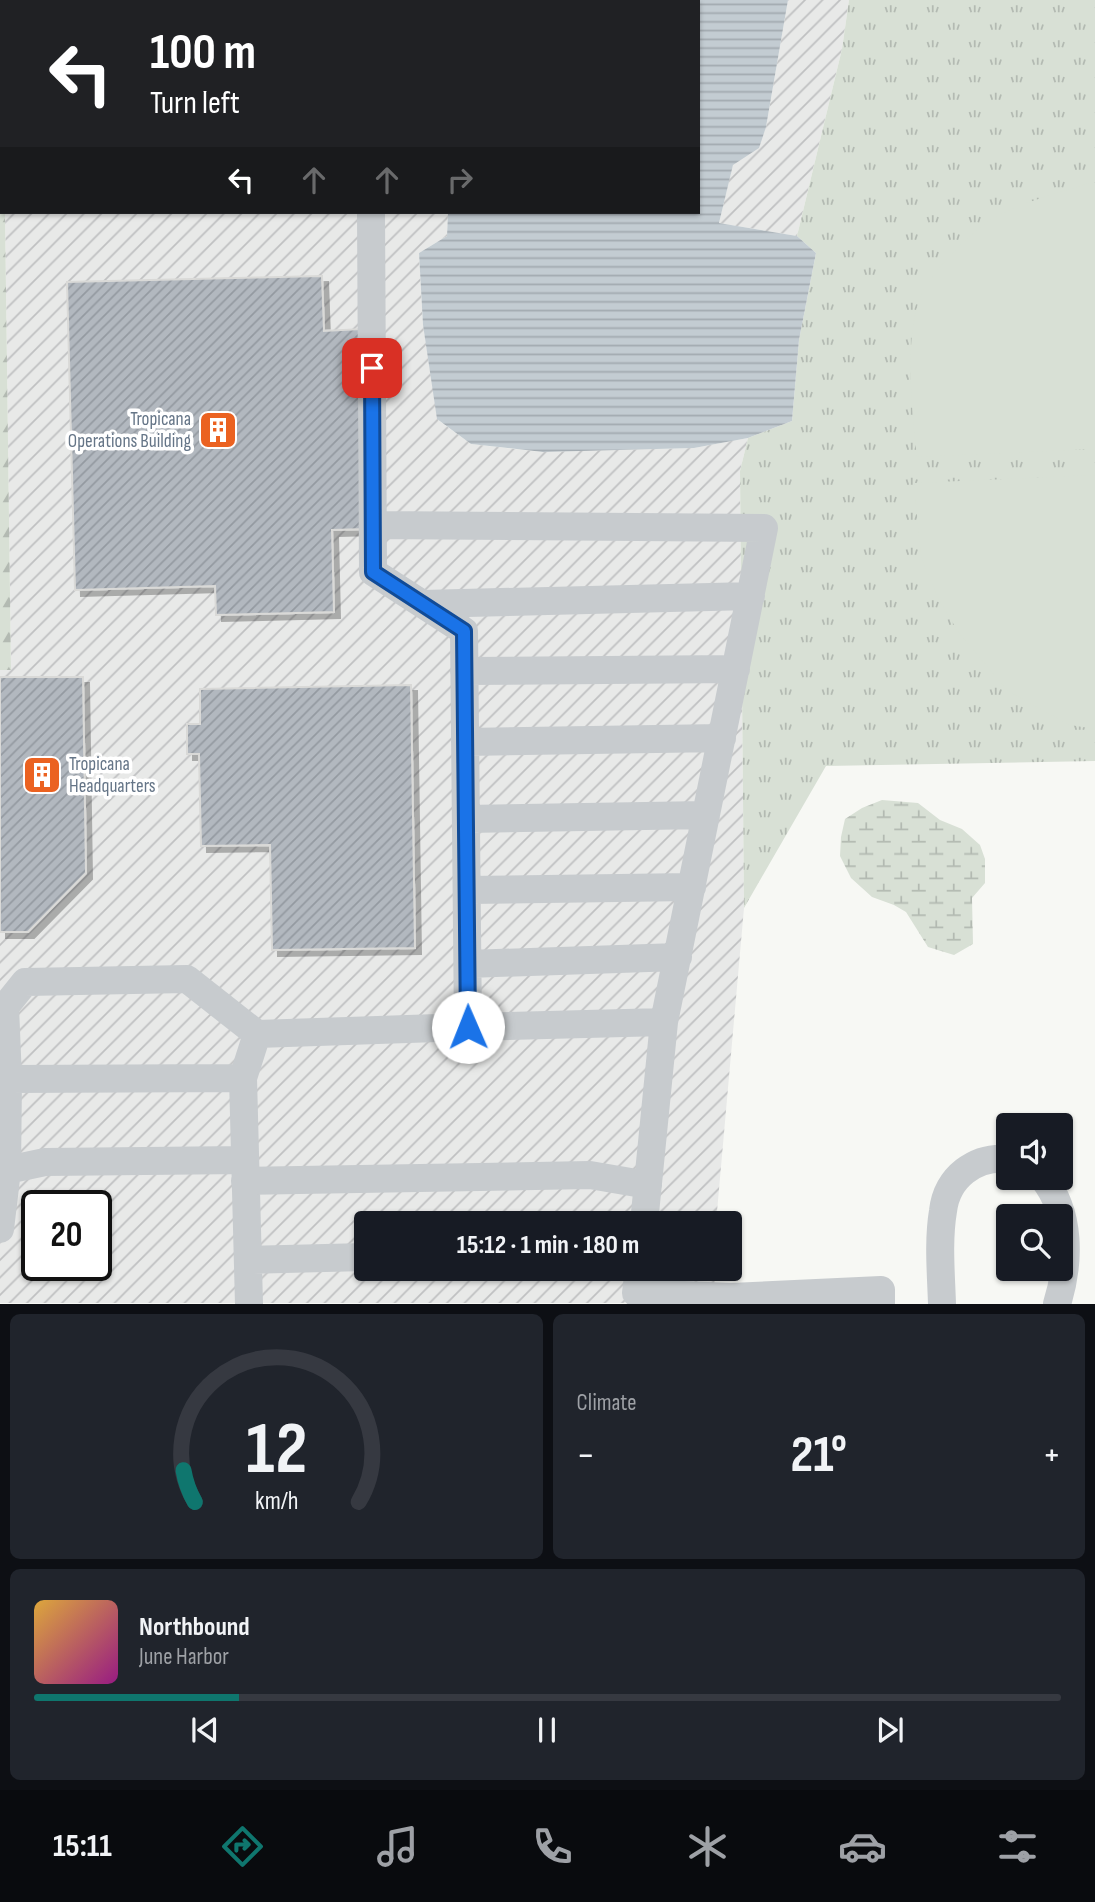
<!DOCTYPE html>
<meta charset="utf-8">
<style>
body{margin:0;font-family:"Sofia Sans Condensed",sans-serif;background:#20242c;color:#f1f3f6;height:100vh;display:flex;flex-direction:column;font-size:26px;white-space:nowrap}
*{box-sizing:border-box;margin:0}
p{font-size:23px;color:#9ea1a6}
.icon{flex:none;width:38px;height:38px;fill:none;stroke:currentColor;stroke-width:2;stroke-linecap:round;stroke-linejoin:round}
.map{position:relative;height:1304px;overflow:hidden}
.details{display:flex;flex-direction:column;gap:10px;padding:10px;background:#0d0f14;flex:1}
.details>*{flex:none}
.top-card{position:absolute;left:0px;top:0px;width:700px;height:214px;box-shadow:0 2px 5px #0004;background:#202124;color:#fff;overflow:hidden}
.buttons{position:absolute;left:996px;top:1113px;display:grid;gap:14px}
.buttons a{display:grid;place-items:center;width:77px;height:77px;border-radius:7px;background:#171b24;box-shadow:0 2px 5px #0004;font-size:35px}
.speed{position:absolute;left:21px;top:1190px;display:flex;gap:14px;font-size:35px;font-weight:700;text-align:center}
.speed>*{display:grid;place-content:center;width:91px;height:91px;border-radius:50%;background:#171b24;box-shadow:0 2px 5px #0004;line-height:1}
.speed .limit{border:4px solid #111;border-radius:10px;background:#fff;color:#111}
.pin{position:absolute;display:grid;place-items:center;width:60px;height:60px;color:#fff;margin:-30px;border-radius:14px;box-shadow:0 4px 10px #0006}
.me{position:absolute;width:77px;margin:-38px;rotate:359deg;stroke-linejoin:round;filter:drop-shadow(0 0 5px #0008)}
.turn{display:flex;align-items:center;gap:24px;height:147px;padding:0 35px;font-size:32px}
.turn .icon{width:91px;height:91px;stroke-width:2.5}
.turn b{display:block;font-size:49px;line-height:60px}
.lanes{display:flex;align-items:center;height:66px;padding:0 35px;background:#0003;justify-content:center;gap:35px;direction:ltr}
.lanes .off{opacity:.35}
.big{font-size:52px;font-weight:700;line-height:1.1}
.details .widget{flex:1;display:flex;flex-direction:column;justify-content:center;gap:10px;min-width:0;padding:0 24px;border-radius:10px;background:#20242c}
.details .dial{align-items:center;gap:0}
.dial svg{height:182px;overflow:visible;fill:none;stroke:#363941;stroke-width:7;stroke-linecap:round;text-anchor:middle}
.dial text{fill:#f1f3f6;stroke:none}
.song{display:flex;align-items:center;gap:21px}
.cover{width:84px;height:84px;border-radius:10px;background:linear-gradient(135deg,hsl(40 70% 55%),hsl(310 70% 35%))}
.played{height:7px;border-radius:4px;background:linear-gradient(90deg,#0f766e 20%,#363941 20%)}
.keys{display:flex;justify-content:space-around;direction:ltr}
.heat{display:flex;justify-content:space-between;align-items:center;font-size:38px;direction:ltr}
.details .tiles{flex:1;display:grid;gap:10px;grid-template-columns:1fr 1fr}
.widget:last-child{grid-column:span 2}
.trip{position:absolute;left:354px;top:1211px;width:388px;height:70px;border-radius:7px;background:#171b24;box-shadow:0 2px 5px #0004;font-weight:700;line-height:70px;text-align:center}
.dock{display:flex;height:112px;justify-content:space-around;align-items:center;background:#090b0e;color:#9ea1a6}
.dock .icon{width:49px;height:49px}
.dock .active{color:#0f766e}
.dock b{font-size:32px;color:#f1f3f6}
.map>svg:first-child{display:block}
.industrial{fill:url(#industrial-furrows);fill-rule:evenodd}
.forest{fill:url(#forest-firs)}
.wetland{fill:url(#wetland-marsh)}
.park{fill:url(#park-tufts)}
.pitch{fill:#d8e0d5}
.water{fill:url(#water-rules)}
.building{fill:url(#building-hatch);stroke:#d9d9d7;stroke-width:2;filter:url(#shadow)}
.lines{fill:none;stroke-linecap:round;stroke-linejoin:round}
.minor{stroke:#c7cbce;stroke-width:28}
.route-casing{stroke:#114b97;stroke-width:18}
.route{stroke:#1a73e8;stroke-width:12}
.labels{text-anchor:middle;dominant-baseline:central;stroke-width:7;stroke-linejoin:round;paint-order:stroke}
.poi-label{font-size:19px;fill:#657587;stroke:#fff;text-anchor:end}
</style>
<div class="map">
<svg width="1095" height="1304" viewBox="0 0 1095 1304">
<defs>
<pattern id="industrial-furrows" width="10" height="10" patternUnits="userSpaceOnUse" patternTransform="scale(1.75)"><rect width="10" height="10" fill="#e8e9e8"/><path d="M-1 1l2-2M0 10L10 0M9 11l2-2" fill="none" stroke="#c0c1c2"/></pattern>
<pattern id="forest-firs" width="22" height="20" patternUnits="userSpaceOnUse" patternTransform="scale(1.75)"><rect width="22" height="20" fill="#d8e0d5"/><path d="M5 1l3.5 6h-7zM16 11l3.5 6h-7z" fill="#b3bab2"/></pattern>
<pattern id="wetland-marsh" width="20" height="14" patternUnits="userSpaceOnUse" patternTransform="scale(1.75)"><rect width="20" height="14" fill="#d8e0d5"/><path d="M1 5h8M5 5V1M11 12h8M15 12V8" fill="none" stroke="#b3bab2"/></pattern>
<pattern id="park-tufts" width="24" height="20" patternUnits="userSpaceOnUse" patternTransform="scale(1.75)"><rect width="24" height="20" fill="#d8e0d5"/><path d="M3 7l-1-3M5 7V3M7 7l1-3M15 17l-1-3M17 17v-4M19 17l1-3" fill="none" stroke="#b3bab2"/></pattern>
<pattern id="water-rules" width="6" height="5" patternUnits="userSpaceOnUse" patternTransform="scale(1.75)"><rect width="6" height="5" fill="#c3ccd2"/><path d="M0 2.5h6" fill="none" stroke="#a2aab0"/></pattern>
<pattern id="building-hatch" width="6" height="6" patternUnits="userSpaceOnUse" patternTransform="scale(1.75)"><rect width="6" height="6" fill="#b2b8bf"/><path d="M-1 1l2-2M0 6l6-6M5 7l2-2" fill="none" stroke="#949aa1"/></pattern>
<filter id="shadow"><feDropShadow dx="6" dy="6" stdDeviation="0" flood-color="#0004"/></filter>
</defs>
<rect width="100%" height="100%" fill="#f7f8f4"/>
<!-- industrial -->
<path class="industrial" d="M0,0H459V2H2V144L0,131Z
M788,0H849L842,49L797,236L719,223L733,164L758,148L766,127Z
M5,212H448L447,236L419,253L423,325L438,420L471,444L542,452L694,448L748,438L740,471L744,908L716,1223H366V1269H715L714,1303H0V670L11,669ZM37,1206H96V1265H37Z"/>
<!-- forest -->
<path class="forest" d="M0,131L2,144V212H5L11,670H0Z"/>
<!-- wetland -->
<path class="wetland" d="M882,800L918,803L940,820L962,829L980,845L985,859V883L972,898L973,944L954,955L928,947L906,912L894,905L872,897L851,878L840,856L841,837L845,819L862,808Z"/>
<!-- park -->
<path class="park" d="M849,0H1095V761L826,766L744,908L740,471L748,438L792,421L799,340L816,253L797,236L842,49Z"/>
<!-- pitch -->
<path class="pitch" d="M1095,183V449L917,457C912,412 904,340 920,298C926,282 943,263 955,251C968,237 983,223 1001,214C1027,201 1058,193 1086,184Z
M1095,475V729L1070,725L1008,691L959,633L938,598L921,557L914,483Z"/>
<!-- water -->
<path class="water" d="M459,0H788L766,127L759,148L733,165L719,223L797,236L816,253L799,340L792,421L748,438L694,448L543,452L471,444L437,419L423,325L419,253L447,236L448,212H698V2H459Z"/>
<!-- building -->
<path class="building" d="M322,276L324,331L362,329L368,529L332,530L334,612L216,615L215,586L75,590L67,282Z
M0,677H83L86,873L28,932H0Z
M411,685L415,948L272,950L270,845L201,846L199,754H187V724H200V689Z"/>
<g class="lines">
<!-- minor -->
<path class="minor" d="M193,0V2
M0,60H2
M0,145H2
M373,525L764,528L664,1022L468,1027
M423,604L751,596
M464,671L736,669
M465,742L722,738
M466,819L706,815
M467,890L692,887
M468,964L678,957
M8,1079L5,1007L25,982L187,979L257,1034L468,1027L464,631L373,572L371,212
M0,1171L7,1170L8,1079L243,1078
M1043,1178C1071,1213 1070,1262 1057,1304
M245,1181L590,1175L648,1185
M644,1223L664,1022
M0,1229L7,1170L45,1162L244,1160
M248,1260L366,1257
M639,1269L636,1293L731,1297L881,1290V1304
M249,1304L243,1078L257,1034
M942,1304C941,1273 938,1241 943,1211C947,1177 975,1156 1008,1159"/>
</g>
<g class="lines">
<defs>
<path id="route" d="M372,368L373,572L464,631L468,1027"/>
</defs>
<!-- route casing -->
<use href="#route" class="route-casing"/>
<!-- route -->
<use href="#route" class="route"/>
</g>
<!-- icons -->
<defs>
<symbol id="building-square" viewBox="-11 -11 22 22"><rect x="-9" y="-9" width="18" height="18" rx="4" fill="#eb6221" stroke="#fff"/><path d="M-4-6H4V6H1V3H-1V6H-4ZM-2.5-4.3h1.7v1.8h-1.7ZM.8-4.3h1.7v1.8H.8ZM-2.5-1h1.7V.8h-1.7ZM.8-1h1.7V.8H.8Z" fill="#fff"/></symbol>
</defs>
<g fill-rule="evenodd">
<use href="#building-square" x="196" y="408" width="44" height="44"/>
<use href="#building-square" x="20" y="753" width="44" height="44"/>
</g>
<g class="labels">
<!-- poi labels -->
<g class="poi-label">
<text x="191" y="419">Tropicana<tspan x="191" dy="22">Operations Building</tspan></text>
<text x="69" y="764" text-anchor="start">Tropicana<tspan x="69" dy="22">Headquarters</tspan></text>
</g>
</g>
</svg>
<div class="buttons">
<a><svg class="icon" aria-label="sound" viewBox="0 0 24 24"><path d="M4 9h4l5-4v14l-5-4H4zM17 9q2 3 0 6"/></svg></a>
<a><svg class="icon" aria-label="search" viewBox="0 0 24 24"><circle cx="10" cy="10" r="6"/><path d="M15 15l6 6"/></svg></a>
</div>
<div class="speed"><div class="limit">20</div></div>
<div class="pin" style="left:372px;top:368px;background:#d93025"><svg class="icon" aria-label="arrive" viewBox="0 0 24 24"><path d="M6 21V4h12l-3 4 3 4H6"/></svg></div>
<svg class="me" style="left:468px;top:1027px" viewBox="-20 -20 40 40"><circle r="19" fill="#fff"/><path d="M0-13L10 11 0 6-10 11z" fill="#1a73e8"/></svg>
<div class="trip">15:12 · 1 min · 180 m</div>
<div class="top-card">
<div class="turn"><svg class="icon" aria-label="left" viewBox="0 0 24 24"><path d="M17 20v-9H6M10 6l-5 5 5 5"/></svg><div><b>100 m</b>Turn left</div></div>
<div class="lanes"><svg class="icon" aria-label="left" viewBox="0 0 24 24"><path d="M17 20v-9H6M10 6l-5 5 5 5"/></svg><svg class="icon off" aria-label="ahead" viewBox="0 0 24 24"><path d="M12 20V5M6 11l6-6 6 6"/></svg><svg class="icon off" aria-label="ahead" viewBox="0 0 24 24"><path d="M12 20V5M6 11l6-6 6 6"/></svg><svg class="icon off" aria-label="right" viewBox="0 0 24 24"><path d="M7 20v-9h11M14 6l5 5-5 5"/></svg></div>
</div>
</div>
<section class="details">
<div class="tiles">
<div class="widget dial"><svg viewBox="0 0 100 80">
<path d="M14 69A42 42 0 1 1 86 69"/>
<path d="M14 69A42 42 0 0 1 9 55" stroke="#0f766e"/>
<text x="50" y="56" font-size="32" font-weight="700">12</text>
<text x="50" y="72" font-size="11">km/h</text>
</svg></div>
<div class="widget"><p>Climate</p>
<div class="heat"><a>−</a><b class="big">21°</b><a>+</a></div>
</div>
<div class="widget">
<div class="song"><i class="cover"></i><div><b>Northbound</b><p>June Harbor</p></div></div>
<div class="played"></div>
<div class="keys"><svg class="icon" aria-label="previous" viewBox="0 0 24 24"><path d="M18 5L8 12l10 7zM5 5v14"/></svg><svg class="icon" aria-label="pause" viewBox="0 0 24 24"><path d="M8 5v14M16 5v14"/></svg><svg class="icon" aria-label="next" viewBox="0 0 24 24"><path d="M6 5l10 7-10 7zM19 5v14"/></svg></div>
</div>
</div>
</section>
<nav class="dock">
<b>15:11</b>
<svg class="icon active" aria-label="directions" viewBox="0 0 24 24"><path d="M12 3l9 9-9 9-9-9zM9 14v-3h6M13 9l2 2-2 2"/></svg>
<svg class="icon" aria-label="music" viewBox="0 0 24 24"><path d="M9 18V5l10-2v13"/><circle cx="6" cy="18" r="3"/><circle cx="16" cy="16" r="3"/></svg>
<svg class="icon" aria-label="phone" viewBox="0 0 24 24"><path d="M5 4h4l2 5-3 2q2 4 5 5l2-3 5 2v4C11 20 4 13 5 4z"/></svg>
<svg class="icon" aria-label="climate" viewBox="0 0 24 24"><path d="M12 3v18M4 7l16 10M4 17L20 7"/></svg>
<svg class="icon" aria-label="car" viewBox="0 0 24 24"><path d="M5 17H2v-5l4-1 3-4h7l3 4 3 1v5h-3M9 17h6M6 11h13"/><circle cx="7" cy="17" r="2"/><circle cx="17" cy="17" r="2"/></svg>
<svg class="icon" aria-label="filters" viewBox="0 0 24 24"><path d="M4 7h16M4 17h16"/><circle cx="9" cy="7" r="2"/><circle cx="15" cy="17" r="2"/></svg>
</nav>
